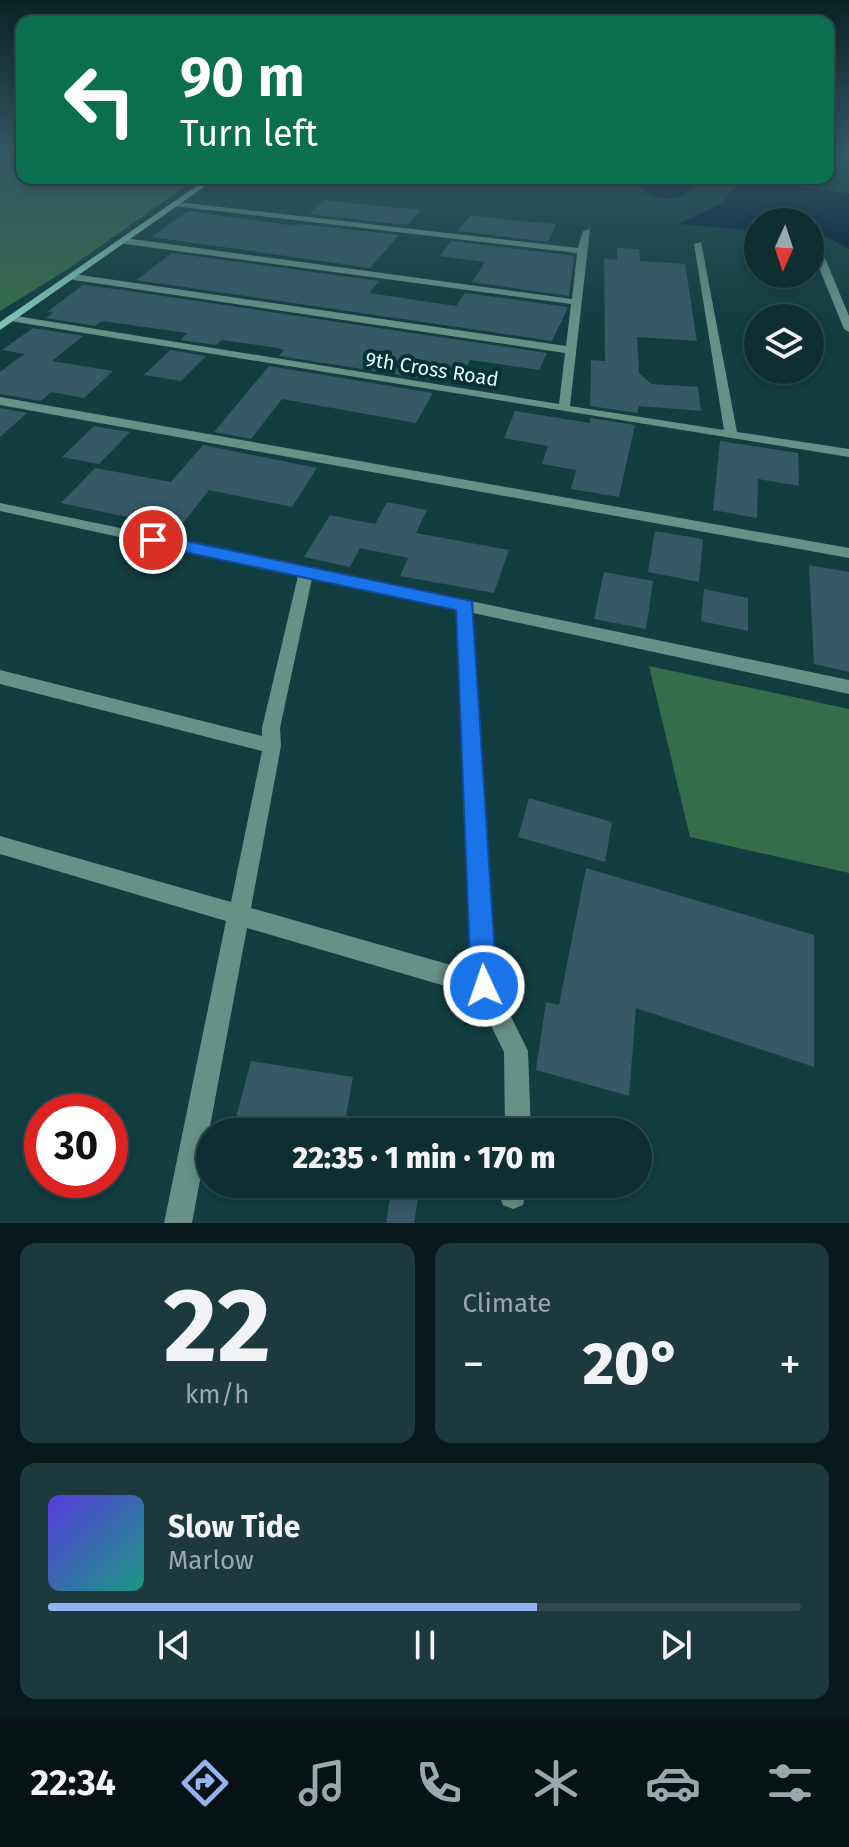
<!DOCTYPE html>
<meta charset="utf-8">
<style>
body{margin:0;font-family:"Fira Sans",sans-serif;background:#1c3a3d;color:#f1f3f6;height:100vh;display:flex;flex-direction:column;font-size:30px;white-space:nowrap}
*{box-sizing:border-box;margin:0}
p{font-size:26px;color:#9ba8ab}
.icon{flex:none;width:44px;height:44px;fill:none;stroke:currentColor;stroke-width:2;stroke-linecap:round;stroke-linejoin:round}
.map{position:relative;height:1223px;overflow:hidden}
.details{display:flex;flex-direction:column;gap:20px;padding:20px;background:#08191b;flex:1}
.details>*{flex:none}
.top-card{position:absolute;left:16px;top:16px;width:818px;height:168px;border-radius:16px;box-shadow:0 4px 12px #0003,0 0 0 2px #2e4a4d;background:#0b6e4f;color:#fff;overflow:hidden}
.needle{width:52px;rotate:183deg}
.controls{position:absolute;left:744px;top:208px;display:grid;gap:16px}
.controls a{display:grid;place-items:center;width:80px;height:80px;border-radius:50%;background:#0e2e31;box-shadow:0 4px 12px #0003,0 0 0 2px #2e4a4d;font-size:40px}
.speed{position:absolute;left:24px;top:1094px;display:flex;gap:16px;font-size:40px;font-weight:700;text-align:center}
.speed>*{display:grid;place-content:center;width:104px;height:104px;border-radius:50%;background:#0e2e31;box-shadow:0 4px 12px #0003,0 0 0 2px #2e4a4d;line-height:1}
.speed .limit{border:12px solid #d22;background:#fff;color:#111}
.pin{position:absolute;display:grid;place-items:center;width:68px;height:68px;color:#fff;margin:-34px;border:4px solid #fff;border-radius:50%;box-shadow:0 2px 8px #0007}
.me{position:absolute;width:88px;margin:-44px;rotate:357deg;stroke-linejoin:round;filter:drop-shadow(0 0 6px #0008)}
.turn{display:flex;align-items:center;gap:28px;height:168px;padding:0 32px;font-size:36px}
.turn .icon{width:104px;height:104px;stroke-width:2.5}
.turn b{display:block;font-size:56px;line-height:68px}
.big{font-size:60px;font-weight:800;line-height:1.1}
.details .widget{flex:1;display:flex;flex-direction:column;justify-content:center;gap:12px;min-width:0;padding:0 28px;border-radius:16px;background:#1c3a3d}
.details .dial{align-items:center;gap:0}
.dial b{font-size:104px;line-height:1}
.song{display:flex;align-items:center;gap:24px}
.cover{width:96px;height:96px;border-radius:12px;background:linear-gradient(135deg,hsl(250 70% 55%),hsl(170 70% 35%))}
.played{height:8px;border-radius:4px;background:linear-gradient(90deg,#95b2f1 65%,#2e4a4d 65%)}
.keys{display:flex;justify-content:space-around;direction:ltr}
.heat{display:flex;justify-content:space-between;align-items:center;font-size:44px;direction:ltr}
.details .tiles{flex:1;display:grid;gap:20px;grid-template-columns:1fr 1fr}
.widget:last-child{grid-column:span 2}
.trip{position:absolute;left:196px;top:1118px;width:456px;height:80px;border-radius:40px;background:#0e2e31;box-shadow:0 4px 12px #0003,0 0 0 2px #2e4a4d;font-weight:800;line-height:80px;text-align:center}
.tab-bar{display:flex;height:128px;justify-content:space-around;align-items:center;background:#061214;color:#9ba8ab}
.tab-bar .icon{width:56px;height:56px}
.tab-bar .active{color:#95b2f1}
.tab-bar b{font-size:36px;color:#f1f3f6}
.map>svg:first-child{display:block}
.green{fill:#356c4a}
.water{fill:#011935}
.building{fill:#365867}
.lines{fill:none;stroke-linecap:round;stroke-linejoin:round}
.street{fill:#679087;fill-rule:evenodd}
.secondary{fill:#7fc4b5;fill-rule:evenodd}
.route{fill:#1a73e8;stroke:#114b97;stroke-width:2}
.labels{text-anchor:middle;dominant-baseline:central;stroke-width:8;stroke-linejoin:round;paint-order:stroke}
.far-street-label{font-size:20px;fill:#e3f9fb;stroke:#053236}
</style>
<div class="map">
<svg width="849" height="1223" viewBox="0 0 849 1223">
<rect width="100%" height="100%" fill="#123d41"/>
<!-- green -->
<path class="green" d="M0,152H22V178H197L68,269L0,311Z
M649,666L849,709V873L690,837Z"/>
<!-- water -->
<path class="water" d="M629,178H702C678,209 654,203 629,178Z
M741,179L849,193V249L827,237L810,235V222H758V231L678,224L722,203Z"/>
<!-- building -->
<path class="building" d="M324,200L379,206L421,210L407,225L309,214Z
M188,211L296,226L299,224L399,235L370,268L152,237Z
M471,215L521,221L556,224L548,242L458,231Z
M451,241L574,256L569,296L472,282L485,262L440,256Z
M617,248L639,249L640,261L685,264L697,341L637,337L639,373L651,384L698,387L701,411L639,406L637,413L590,406L591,360L605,361L604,259L617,260Z
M172,253L379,281L369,293L456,306L465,293L568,307L567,310L552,341L136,280Z
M83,285L123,290L547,353L539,370L470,360L461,377L443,375L439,381L279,356L284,350L278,348L222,340L216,345L181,340L187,333L102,321L95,326L46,318L53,312H47Z
M33,328L83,336L52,361L113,371L84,398L51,392L41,401L0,394V372L24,354L2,350Z
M170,350L206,356L181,381L144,375Z
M269,366L433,393L416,423L282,399L251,439L214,432Z
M0,408L27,413L0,437Z
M515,411L590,423V418L635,425L619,497L571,489L576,470L542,464L548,446L504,438Z
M94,426L130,432L99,464L62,457Z
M720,441L798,453L799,486L758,479L757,518L713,510Z
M203,445L317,468L292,507L209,490L176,532L137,523L141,520L61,503L95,468L171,482Z
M387,502L427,510L416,533L509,550L494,593L400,576L408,558L360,548L350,567L304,557L330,515L375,524Z
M655,531L703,539L699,582L648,572Z
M809,565L849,572V672L814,664Z
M604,572L653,581L646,629L594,619Z
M704,589L748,598V631L701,621Z
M529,798L612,822L605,862L518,837Z
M586,868L814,935V1067L636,1008L629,1096L536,1070L546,1002L559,1005Z
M251,1061L353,1077L343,1132H232Z
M392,1184H420L414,1223H386Z"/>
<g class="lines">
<!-- street -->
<path class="street" d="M177,202L578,248L583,231L590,229L570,406L724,430L694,244L701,242L737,432L849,449V457L10,321L5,318L10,315L559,404L565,353L74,280L69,277L74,274L566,346L571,304L125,244L121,241L125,238L572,299L577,253L174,206Z
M820,255L825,258L849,316V332L844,329L815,258Z
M0,397L849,548V558L0,405Z
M0,503L849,680V694L473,613L495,984L528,1051L531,1132H505L504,1052L476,995L247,928L192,1223H164L226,921L0,854V836L231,902L262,751L0,684V670L262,736V728L298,576L0,511ZM312,579L457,610L472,971L251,908L281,746L280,728Z
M501,1184H527L523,1205L513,1209L503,1205L499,1195Z"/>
<!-- secondary -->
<path class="secondary" d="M208,178H217L0,330V322Z"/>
</g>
<!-- sky -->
<linearGradient id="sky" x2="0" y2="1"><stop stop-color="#0a2224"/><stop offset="0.47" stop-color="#335765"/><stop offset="1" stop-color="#335765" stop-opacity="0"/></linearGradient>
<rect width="849" height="323" fill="url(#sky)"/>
<!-- route -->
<path class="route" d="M153,534L472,601L497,986L494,995L484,999L475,995L471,986L456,610L147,544L145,540Z"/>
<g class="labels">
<!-- far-street labels -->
<g class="far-street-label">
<text transform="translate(432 369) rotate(9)">9th Cross Road</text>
</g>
</g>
</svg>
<div class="controls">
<a><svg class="needle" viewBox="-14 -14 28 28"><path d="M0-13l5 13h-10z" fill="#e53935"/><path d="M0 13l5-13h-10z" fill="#9ba8ab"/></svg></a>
<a><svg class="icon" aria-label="layers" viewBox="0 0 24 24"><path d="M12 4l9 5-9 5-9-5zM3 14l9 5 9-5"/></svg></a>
</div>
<div class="speed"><div class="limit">30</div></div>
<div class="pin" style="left:153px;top:540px;background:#d93025"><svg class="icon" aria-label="arrive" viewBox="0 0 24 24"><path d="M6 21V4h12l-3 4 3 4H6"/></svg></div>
<svg class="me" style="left:484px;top:986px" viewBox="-20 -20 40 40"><circle r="17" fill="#1a73e8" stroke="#fff" stroke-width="3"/><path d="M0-11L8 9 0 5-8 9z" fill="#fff"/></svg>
<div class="trip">22:35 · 1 min · 170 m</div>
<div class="top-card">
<div class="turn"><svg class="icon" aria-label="left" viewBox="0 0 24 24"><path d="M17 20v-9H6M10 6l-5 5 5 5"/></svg><div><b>90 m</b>Turn left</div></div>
</div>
</div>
<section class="details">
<div class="tiles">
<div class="widget dial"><b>22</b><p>km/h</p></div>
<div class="widget"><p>Climate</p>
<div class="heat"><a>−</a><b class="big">20°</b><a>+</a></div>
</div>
<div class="widget">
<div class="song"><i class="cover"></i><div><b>Slow Tide</b><p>Marlow</p></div></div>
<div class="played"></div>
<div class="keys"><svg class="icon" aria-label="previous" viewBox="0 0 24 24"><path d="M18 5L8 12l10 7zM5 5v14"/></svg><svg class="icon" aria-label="pause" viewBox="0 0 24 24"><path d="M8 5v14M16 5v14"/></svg><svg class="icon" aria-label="next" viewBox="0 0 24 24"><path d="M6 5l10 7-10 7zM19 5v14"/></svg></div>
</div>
</div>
</section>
<nav class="tab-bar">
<b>22:34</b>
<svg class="icon active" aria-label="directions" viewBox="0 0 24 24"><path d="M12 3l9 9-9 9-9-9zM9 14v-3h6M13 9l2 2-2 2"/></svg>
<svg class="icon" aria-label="music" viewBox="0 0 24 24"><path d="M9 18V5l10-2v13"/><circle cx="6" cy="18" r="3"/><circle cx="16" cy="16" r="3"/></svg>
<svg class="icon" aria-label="phone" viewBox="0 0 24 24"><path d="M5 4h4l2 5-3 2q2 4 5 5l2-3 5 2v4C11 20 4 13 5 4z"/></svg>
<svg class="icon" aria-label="climate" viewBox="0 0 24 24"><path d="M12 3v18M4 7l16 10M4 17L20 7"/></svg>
<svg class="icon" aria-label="car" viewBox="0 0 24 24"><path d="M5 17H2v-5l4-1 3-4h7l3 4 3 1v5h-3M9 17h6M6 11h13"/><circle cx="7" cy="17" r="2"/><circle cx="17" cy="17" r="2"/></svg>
<svg class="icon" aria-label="filters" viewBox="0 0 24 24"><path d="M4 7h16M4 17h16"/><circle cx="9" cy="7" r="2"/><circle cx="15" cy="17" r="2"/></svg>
</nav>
